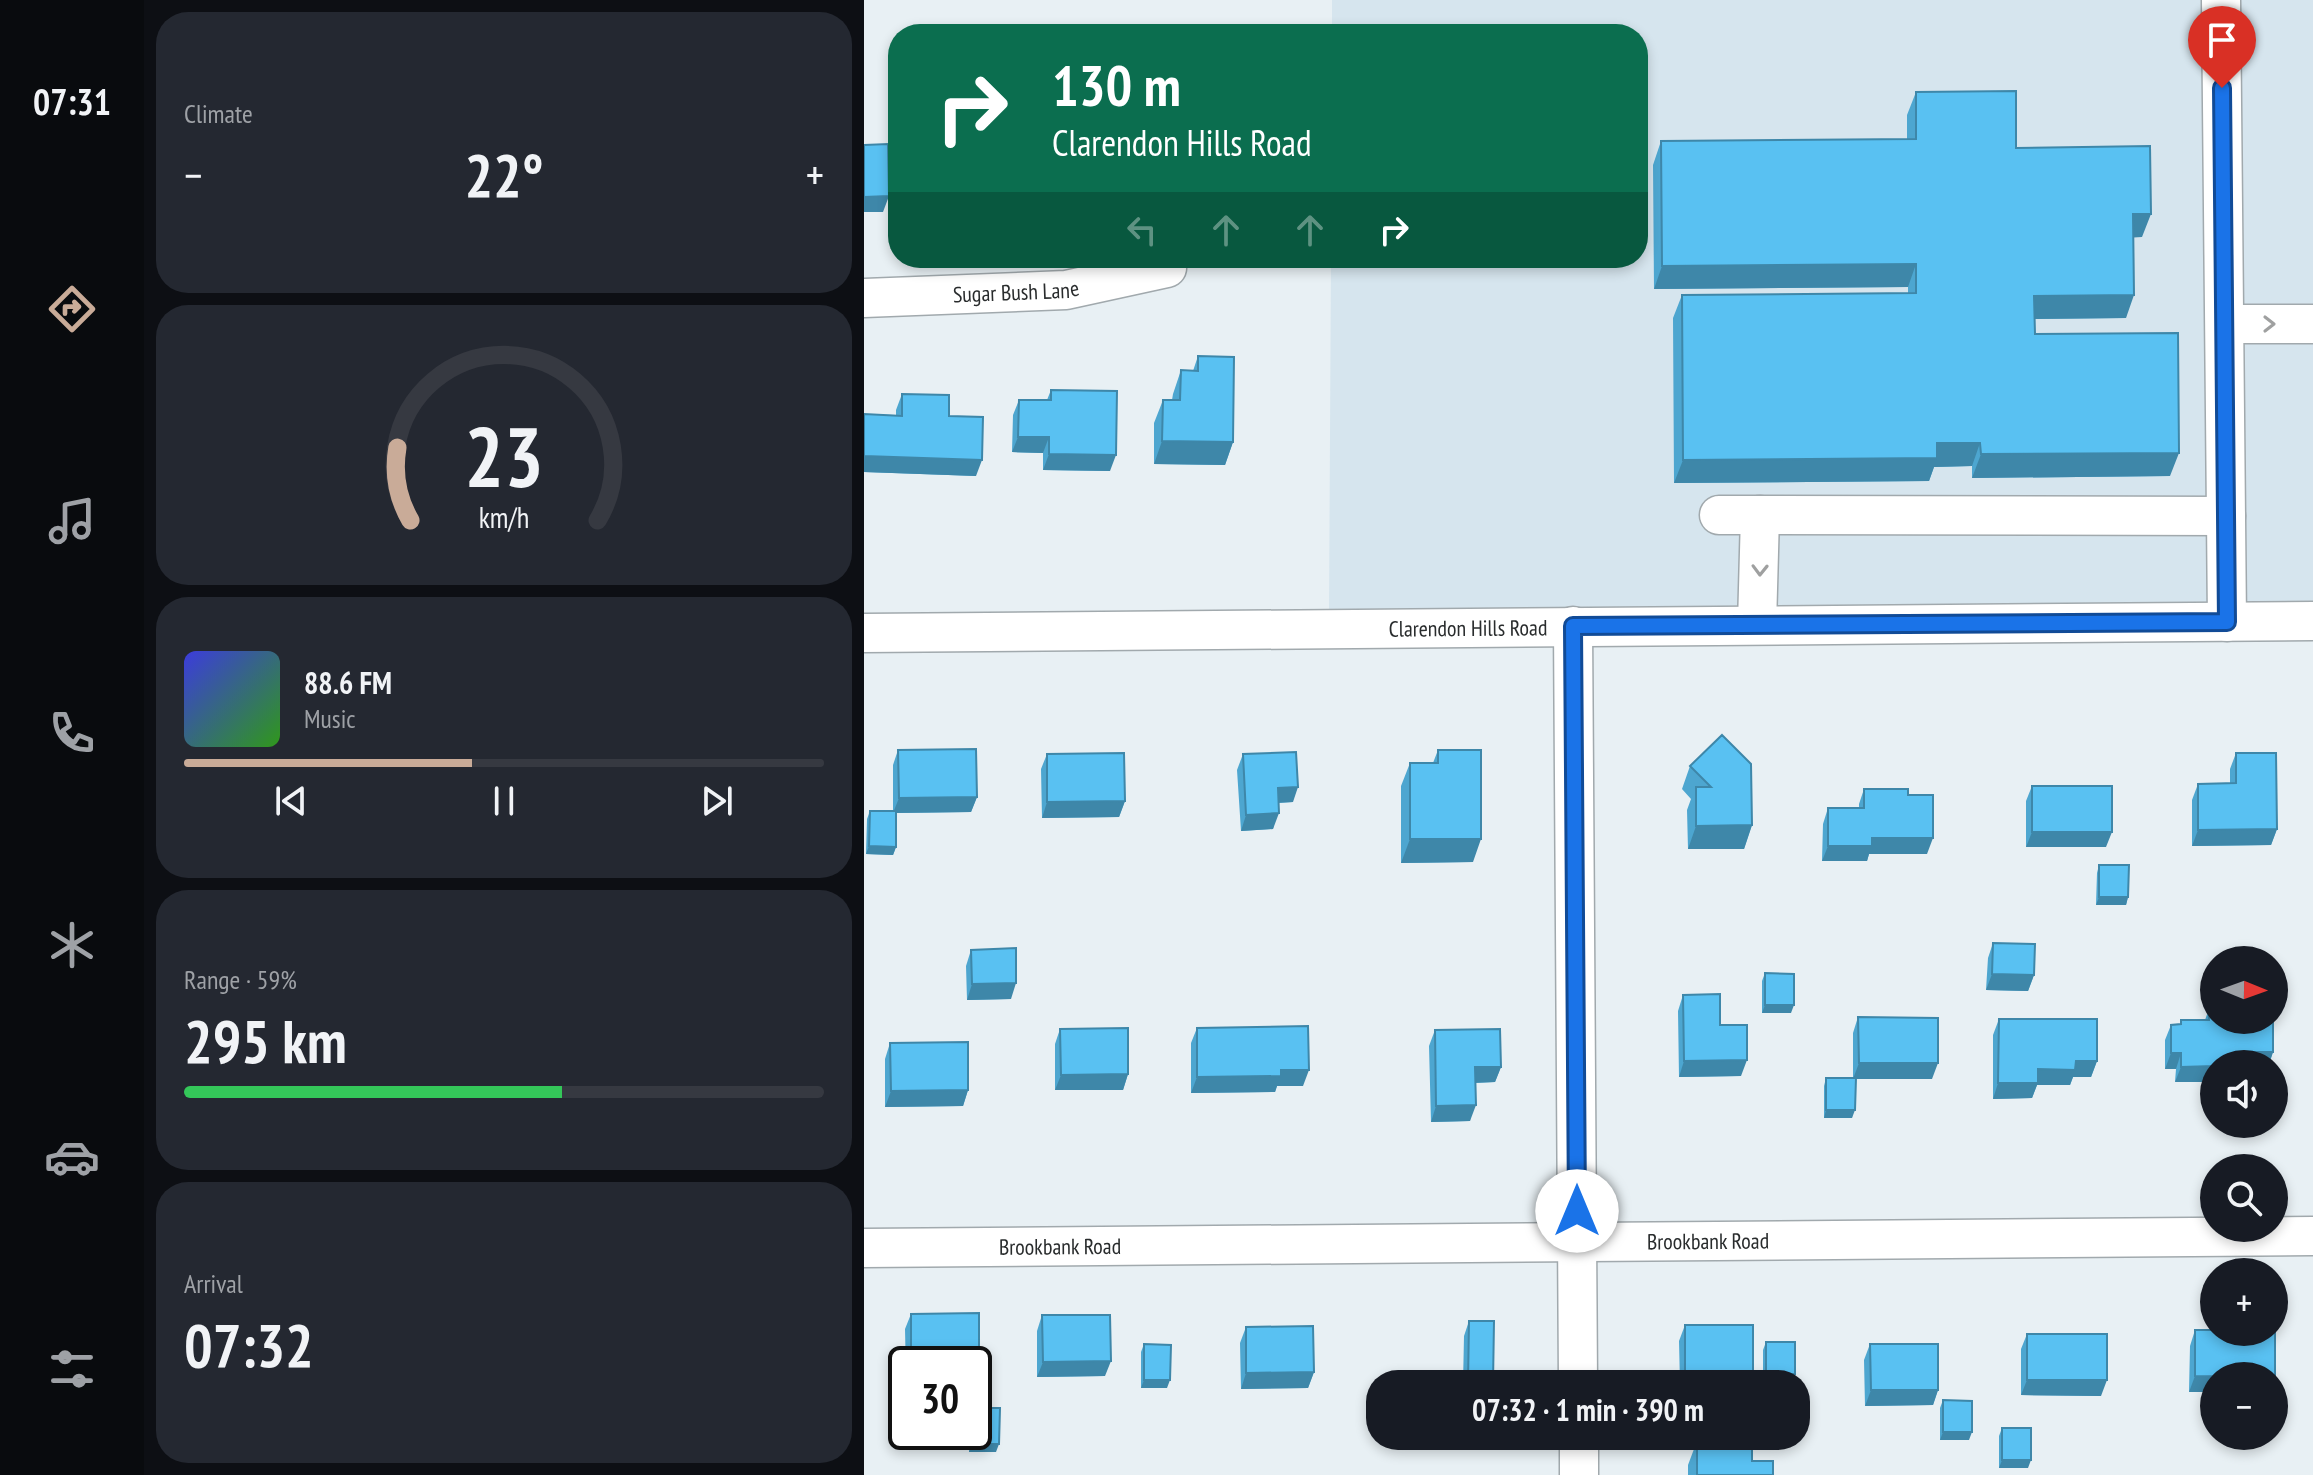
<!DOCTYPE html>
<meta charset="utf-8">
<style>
body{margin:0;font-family:"PT Sans Narrow",sans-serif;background:#242831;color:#f1f3f6;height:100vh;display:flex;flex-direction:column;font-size:30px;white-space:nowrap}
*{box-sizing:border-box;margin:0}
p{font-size:26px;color:#9ea1a6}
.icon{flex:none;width:44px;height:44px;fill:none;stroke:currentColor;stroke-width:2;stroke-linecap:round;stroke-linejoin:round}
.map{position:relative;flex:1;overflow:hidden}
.side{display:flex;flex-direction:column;gap:12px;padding:12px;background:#0d0f14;width:720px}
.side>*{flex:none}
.hud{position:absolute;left:24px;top:24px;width:760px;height:244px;border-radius:32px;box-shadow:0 4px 12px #0003;background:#0b6e4f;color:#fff;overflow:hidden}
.needle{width:52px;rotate:91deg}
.controls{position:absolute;left:1336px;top:946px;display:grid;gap:16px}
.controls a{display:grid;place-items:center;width:88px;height:88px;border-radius:50%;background:#171b24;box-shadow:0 4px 12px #0003;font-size:40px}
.speed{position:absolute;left:24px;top:1346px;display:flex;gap:16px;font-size:40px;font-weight:700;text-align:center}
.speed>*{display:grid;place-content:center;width:104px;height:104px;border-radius:50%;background:#171b24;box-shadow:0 4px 12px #0003;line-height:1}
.speed .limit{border:4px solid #111;border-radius:12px;background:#fff;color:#111}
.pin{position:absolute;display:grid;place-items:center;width:68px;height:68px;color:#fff;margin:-82px -34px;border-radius:50% 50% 50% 0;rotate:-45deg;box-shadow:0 0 8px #0007}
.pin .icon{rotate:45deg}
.me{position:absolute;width:88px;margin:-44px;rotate:0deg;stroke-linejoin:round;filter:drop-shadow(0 0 6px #0008)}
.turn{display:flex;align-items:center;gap:28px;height:168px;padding:0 32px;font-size:36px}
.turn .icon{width:104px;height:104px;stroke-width:2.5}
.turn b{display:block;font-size:56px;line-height:68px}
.lanes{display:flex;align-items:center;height:76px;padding:0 32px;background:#0003;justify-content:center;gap:40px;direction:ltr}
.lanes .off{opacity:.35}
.big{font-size:60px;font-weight:800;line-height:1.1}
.side .widget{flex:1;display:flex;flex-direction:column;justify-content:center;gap:12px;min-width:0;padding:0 28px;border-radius:32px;background:#242831}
.side .dial{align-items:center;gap:0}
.dial svg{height:208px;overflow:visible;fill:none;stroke:#363941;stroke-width:7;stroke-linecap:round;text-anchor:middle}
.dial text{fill:#f1f3f6;stroke:none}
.song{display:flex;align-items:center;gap:24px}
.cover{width:96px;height:96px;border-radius:12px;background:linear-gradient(135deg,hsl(240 70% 55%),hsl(110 70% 35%))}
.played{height:8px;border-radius:4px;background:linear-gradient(90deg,#c9ab98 45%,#363941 45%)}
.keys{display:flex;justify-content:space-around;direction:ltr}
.heat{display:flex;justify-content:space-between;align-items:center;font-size:44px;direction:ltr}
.charge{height:12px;border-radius:6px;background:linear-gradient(90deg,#34c759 59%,#363941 0)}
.trip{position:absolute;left:502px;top:1370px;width:444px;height:80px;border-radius:32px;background:#171b24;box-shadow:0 4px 12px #0003;font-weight:800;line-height:80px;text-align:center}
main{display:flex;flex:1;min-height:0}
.tabs{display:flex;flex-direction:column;width:144px;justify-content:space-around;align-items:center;background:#090b0e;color:#9ea1a6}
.tabs .icon{width:56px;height:56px}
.tabs .active{color:#c9ab98}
.tabs b{font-size:36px;color:#f1f3f6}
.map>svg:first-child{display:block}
.built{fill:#d6e5ee}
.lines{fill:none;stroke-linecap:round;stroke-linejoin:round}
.minor-casing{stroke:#a1a9ad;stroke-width:41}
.minor{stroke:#fff;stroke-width:38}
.wall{fill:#4da6d0}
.shaded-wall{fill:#3e87a9}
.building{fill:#59c1f2;stroke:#3e87a9;stroke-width:2}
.oneway{stroke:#9fa0a0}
.route-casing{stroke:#114b97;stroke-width:20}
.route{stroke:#1a73e8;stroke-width:14}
.labels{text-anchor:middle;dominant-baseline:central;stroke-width:8;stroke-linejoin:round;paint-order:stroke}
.street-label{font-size:22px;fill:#292c2d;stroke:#e8f0f4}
</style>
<main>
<nav class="tabs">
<b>07:31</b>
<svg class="icon active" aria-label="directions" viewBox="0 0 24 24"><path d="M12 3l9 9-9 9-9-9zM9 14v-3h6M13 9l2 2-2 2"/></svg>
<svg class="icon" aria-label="music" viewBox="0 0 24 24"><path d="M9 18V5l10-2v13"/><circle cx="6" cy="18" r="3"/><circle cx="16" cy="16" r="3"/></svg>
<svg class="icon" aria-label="phone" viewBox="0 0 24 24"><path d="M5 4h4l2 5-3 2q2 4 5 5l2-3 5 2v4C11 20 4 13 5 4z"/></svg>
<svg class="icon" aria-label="climate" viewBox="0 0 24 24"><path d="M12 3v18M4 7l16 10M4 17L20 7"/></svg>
<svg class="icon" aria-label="car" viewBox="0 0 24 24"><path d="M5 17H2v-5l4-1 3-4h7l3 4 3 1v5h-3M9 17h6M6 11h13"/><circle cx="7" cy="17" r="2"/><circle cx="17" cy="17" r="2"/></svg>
<svg class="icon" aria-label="filters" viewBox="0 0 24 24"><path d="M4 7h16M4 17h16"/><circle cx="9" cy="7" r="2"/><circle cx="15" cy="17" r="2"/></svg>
</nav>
<section class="side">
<div class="widget"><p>Climate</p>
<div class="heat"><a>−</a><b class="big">22°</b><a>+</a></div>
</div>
<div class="widget dial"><svg viewBox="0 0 100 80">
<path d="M14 69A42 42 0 1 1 86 69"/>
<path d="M14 69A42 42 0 0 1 9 41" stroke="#c9ab98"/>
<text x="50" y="56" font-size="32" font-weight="700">23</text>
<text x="50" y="72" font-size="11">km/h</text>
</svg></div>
<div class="widget">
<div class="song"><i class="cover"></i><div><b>88.6 FM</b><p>Music</p></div></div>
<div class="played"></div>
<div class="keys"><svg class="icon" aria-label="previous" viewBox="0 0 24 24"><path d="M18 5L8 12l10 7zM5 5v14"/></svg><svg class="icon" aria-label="pause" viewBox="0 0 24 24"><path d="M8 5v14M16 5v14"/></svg><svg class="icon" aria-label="next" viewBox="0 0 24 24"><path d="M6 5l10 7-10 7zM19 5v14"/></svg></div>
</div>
<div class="widget"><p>Range · 59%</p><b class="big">295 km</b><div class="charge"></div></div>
<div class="widget"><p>Arrival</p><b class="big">07:32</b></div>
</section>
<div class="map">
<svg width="1449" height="1475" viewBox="0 0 1449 1475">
<rect width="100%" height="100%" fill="#e8f0f4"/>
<!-- built -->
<path class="built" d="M468,0H1449V602L465,613L467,258H774V34H468Z"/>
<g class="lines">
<defs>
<g id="minor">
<path d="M1357,0L1363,622"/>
<path id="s1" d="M0,298L202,290L303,268"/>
<path d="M1361,324H1449"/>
<path d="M855,515L1362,516"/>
<path d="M893,625L896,515"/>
<path d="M709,626L714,1384"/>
<path id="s2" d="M0,633L1449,621"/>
<path id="s3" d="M0,1248L1449,1236"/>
<path d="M715,1436V1475"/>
</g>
</defs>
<!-- minor casing -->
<use href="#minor" class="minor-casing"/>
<!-- minor -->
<use href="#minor" class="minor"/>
</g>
<!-- wall -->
<path class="wall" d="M1052,92L1152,148L1278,237H1269L1262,318L1170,319L1171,334L1306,476L1108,478V466L1070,467L1065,481L810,483L809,318L818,295L1044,293V287L790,289L789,165L797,141L1043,139V115Z
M34,143V199H33V147Z
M334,356L369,442L361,465L290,464V423L299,400H308L309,394L317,370L329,371Z
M187,390L246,471L179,470V453L148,452L149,415L155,400H183Z
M38,394L85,416L112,476L0,472V414L32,415V410Z
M34,750L113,797L107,812L32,813V847L29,855L2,854L3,819L6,811H29V765Z
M574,750L609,862L537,863V786L546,763H569Z
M1372,753L1413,829L1407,845L1328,846V800L1334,784H1366V769Z
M183,754L261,801L255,817L178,818L177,769Z
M379,754L429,802L415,803L409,829L377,831L373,770Z
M826,766L888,825L880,849H824L823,810L827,799L818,789Z
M1168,786L1242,847H1162V801Z
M1000,789L1044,795L1063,854H1005L1003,861H958L959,824L964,808H995V804Z
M1235,865L1264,897L1262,905H1232L1233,873Z
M1129,943L1170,975L1164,991L1122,990L1124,958Z
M107,950L147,999L103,1000L102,966Z
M901,973L927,1013H898V981Z
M819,995L856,1025L877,1076L815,1077L814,1011Z
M1345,1009L1409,1052L1405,1064H1350L1311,1082L1312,1069H1301V1040L1307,1025L1316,1024L1317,1020H1341Z
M994,1017L1068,1079H992L988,1118H960V1086L962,1078H989V1033Z
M1135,1019L1233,1061L1227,1077H1209L1206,1085H1173L1168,1098L1129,1099V1035Z
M333,1028L439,1086H413L411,1092L327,1093V1043Z
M196,1029L264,1074L259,1090H191V1044Z
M571,1030L637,1067L631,1082L611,1083L606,1121L567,1122L565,1046Z
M26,1043L104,1090L99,1106L21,1107V1059Z
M47,1314L115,1359L110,1373V1364H42V1375L41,1329Z
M178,1315L241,1376L173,1377V1331Z
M605,1321L629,1384H599L600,1336Z
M821,1325L889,1371L884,1384H816L815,1341Z
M382,1327L450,1372L444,1388L377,1389L376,1343Z
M1331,1330L1410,1379L1325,1392L1326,1346Z
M1163,1334L1237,1396L1157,1395V1349Z
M902,1342L931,1374L928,1382H899V1350Z
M280,1344L303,1388H277V1352Z
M1006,1344L1074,1390L1069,1405L1001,1406L1000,1360Z
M1079,1400L1105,1440H1076V1408Z
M1138,1428L1164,1468H1135V1436Z
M106,1432H110L132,1452H105Z
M621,1436H659L656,1448H621Z
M836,1436H888V1461L909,1475H824V1465L833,1441L836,1442Z"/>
<!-- shaded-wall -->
<path class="shaded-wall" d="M25,196L19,212H0V197Z
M1269,214H1287L1278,237L1261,238Z
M1052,264L1044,287L790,289L798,266Z
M1270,295L1262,318L1161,319L1170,296Z
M154,437H185L179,453L148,452Z
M298,441L369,442L361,465L290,464Z
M1073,443H1116L1108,466L1070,467L1065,481L810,483L819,460Z
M1315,453L1306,476L1108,478L1117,454Z
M185,454L252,455L246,471L179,470Z
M0,456L118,460L112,476L0,472Z
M434,787L429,802L408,803L414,788Z
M113,797L107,812L29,813L35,798Z
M261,801L255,817L178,818L183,802Z
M415,813L409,829L377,831L382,815Z
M888,825L880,849H824L832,826Z
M1413,829L1407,845L1328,846L1334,830Z
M1168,832H1248L1242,847H1162Z
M1008,838H1069L1063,854H1005L1003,861H958L964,846Z
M546,839H617L609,862L537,863Z
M5,846L32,847L29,855L2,854Z
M1235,897H1264L1262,905H1232Z
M1128,974L1170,975L1164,991L1122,990Z
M152,983L147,999L103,1000L108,984Z
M901,1005H930L927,1013H898Z
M1376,1052H1409L1405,1064H1372Z
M1307,1053H1317L1312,1069H1301Z
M883,1060L877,1076L815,1077L820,1061Z
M1212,1061H1233L1227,1077H1209L1206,1085H1173L1168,1098L1129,1099L1134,1083L1174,1069Z
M995,1063H1074L1068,1079H989Z
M1350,1066V1082H1311L1317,1067Z
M611,1067H637L631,1082L605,1083Z
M417,1070H445L439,1086H413L411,1092L327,1093L333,1077Z
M264,1074L259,1090H191L197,1075Z
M104,1090L99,1106L21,1107L27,1091Z
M612,1105L606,1121L567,1122L572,1106Z
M962,1110H991L988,1118H960Z
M115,1359L110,1373V1364H46L47,1360Z
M247,1361L241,1376L173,1377L179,1362Z
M889,1371L884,1384H817L821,1372Z
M450,1372L444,1388L377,1389L382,1373Z
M902,1374H931L928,1382H899Z
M1331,1376H1350V1392H1325Z
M280,1380H306L303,1388H277Z
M1163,1380H1243L1237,1396L1157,1395Z
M1007,1390H1074L1069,1405L1001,1406Z
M1079,1432H1108L1105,1440H1076Z
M624,1440H659L656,1448H621Z
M108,1444H135L132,1452H105Z
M1138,1460H1167L1164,1468H1135Z"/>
<!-- building -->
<path class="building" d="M1152,91V148L1286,146L1287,214H1269L1270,295L1170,296L1171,334L1314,333L1315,453L1117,454L1116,443H1073V458L819,460L818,295L1052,293V264L798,266L797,141L1052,139V92Z
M24,144L25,196L0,197V145Z
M334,356L370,357L369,442L298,441L299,400H316L317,370L334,371Z
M187,390L253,391L252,455L185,454V437H154L155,400H187Z
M38,394L85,395V416L119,417L118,460L0,456V414L38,416Z
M858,735L887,764L888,825L832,826V787H847L826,766Z
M112,749L113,797L35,798L34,750Z
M574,750H617V839H546V763H574Z
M432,752L434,787L414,788L415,813L382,815L379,754Z
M260,753L261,801L183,802V754Z
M1372,753H1412L1413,829L1334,830V784L1372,783Z
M1168,786H1248V832H1168Z
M1000,789H1044V795H1069V838H1008V846H964V808H1000Z
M6,811H32V847L5,846Z
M1235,865H1265L1264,897H1235Z
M1129,943L1171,944L1170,975L1128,974Z
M152,948V983L108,984L107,950Z
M901,973L930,974V1005H901Z
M856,994V1025H883V1060L820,1061L819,995Z
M1345,1009H1350V1020H1409V1052H1376V1064H1350V1066L1317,1067V1053H1307V1025L1317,1024V1020H1345Z
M994,1017L1074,1018V1063H995Z
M1135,1019H1233V1061H1212L1211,1070L1174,1069V1083H1134Z
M444,1026L445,1070H417V1076L333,1077V1028Z
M264,1028V1074L197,1075L196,1029Z
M636,1029L637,1067H611L612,1105L572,1106L571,1030Z
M104,1042V1090L27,1091L26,1043Z
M962,1078H992L991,1110H962Z
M115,1313V1359L47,1360V1314Z
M178,1315H246L247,1361L179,1362Z
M605,1321H630L629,1384L604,1383Z
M821,1325H889V1371L821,1372Z
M449,1326L450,1372L382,1373V1327Z
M1331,1330H1350V1332H1410V1330H1411V1377L1331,1376Z
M1163,1334H1243V1380H1163Z
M902,1342H931V1374H902Z
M280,1344L307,1345L306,1380H280Z
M1006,1344H1074V1390H1007Z
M1079,1400L1108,1401V1432H1079Z
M110,1408H136L135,1444H108V1432H110Z
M1138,1428H1167V1460H1138Z
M624,1436H659V1440H624Z
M844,1436H888V1461H909V1475H833V1441L844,1442Z"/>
<!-- one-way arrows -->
<defs><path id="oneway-chevron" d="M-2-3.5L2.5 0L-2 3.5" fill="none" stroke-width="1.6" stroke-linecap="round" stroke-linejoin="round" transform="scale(2)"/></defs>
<g class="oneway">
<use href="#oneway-chevron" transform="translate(1405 324)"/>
<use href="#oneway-chevron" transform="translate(896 570) rotate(91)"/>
</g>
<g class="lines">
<defs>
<path id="route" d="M713,1211L709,626L1363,622L1358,88"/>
</defs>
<!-- route casing -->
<use href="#route" class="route-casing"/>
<!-- route -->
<use href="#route" class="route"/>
</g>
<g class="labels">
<!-- street labels -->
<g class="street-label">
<text stroke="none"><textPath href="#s1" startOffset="152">Sugar Bush Lane</textPath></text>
<text stroke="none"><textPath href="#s2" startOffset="604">Clarendon Hills Road</textPath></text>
<text stroke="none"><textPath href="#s3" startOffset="844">Brookbank Road</textPath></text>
<text stroke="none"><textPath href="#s3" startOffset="196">Brookbank Road</textPath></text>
</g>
</g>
</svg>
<div class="controls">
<a><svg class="needle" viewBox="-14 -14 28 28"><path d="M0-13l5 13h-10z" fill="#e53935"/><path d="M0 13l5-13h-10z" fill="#9ea1a6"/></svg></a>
<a><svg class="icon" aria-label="sound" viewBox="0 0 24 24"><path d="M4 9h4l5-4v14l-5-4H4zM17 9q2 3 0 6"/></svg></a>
<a><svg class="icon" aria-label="search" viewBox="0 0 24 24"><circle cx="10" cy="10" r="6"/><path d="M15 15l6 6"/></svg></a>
<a>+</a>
<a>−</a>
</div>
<div class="speed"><div class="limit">30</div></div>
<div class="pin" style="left:1358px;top:88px;background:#d93025"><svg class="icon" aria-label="arrive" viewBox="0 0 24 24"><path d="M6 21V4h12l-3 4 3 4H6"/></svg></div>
<svg class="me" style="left:713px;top:1211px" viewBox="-20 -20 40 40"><circle r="19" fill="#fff"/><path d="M0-13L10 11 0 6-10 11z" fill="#1a73e8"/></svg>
<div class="trip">07:32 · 1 min · 390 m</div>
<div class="hud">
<div class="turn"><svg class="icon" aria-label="right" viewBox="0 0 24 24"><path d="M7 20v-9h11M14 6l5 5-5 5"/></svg><div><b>130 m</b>Clarendon Hills Road</div></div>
<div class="lanes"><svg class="icon off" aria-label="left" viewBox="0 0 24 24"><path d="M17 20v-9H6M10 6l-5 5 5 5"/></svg><svg class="icon off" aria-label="ahead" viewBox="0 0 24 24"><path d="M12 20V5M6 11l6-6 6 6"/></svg><svg class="icon off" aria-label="ahead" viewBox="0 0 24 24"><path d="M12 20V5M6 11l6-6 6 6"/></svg><svg class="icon" aria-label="right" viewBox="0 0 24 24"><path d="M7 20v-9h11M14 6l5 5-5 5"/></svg></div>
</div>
</div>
</main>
